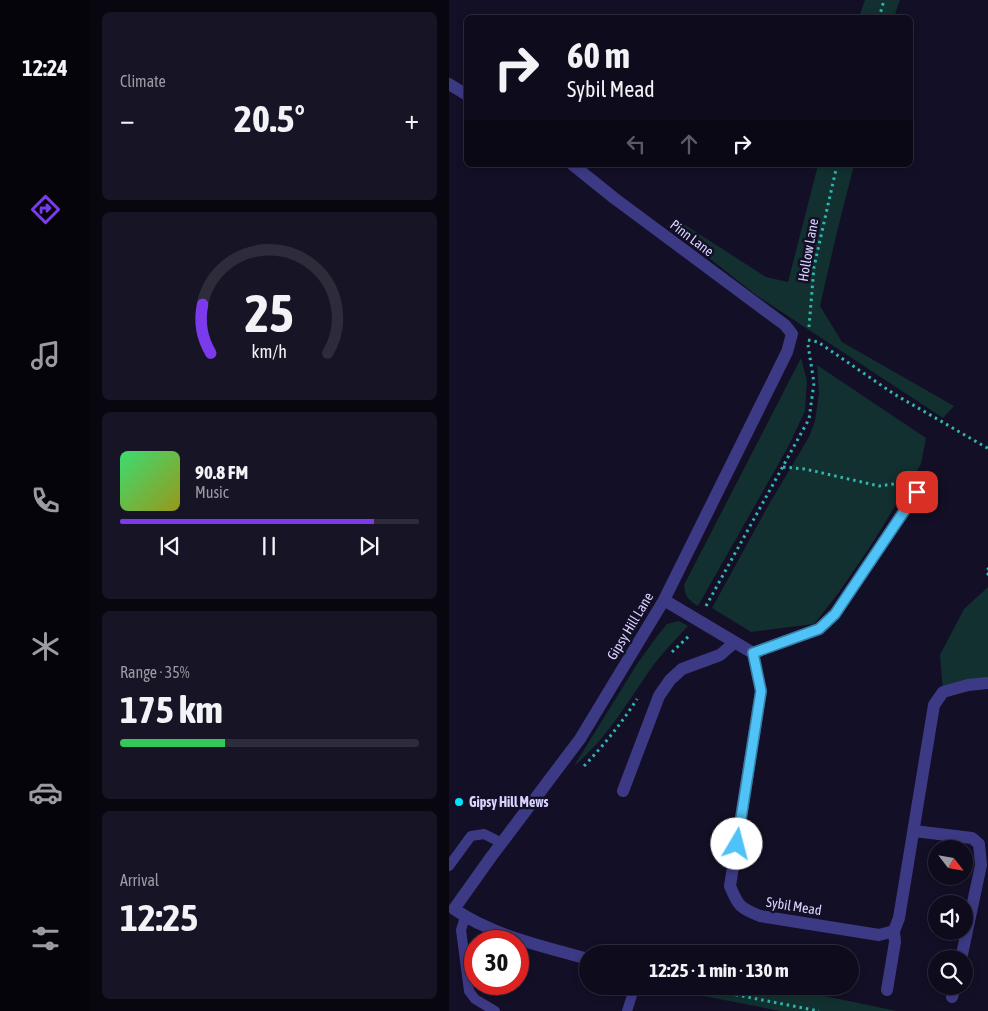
<!DOCTYPE html>
<meta charset="utf-8">
<style>
body{margin:0;font-family:"Asap Condensed",sans-serif;background:#171425;color:#f1f3f6;height:100vh;display:flex;flex-direction:column;font-size:19px;white-space:nowrap}
*{box-sizing:border-box;margin:0}
p{font-size:16px;color:#9b9ba3}
.icon{flex:none;width:28px;height:28px;fill:none;stroke:currentColor;stroke-width:2;stroke-linecap:round;stroke-linejoin:round}
.map{position:relative;flex:1;overflow:hidden}
.details{display:flex;flex-direction:column;gap:12px;padding:12px;background:#08060f;width:359px}
.details>*{flex:none}
.hud{position:absolute;left:15px;top:15px;width:449px;height:152px;border-radius:8px;box-shadow:0 2px 8px #0003,0 0 0 1px #2e2b3b;background:#0e0b1c;color:#f1f3f6;overflow:hidden}
.needle{width:32px;rotate:121deg}
.tools{position:absolute;left:479px;top:840px;display:grid;gap:10px}
.tools a{display:grid;place-items:center;width:45px;height:45px;border-radius:50%;background:#0e0b1c;box-shadow:0 2px 8px #0003,0 0 0 1px #2e2b3b;font-size:25px}
.speed{position:absolute;left:15px;top:930px;display:flex;gap:10px;font-size:25px;font-weight:700;text-align:center}
.speed>*{display:grid;place-content:center;width:65px;height:65px;border-radius:50%;background:#0e0b1c;box-shadow:0 2px 8px #0003,0 0 0 1px #2e2b3b;line-height:1}
.speed .limit{border:8px solid #d22;background:#fff;color:#111}
.pin{position:absolute;display:grid;place-items:center;width:42px;height:42px;color:#fff;margin:-21px;border-radius:10px;box-shadow:0 2px 8px #0006}
.me{position:absolute;width:55px;margin:-28px;rotate:8deg;stroke-linejoin:round;filter:drop-shadow(0 0 4px #0008)}
.turn{display:flex;align-items:center;gap:18px;height:105px;padding:0 20px;font-size:22px}
.turn .icon{width:65px;height:65px;stroke-width:2.5}
.turn b{display:block;font-size:35px;line-height:42px}
.lanes{display:flex;align-items:center;height:48px;padding:0 20px;background:#0003;justify-content:center;gap:25px;direction:ltr}
.lanes .off{opacity:.35}
.big{font-size:38px;font-weight:700;line-height:1.1}
.details .widget{flex:1;display:flex;flex-direction:column;justify-content:center;gap:8px;min-width:0;padding:0 18px;border-radius:8px;background:#171425}
.details .dial{align-items:center;gap:0}
.dial svg{height:130px;overflow:visible;fill:none;stroke:#2e2b3b;stroke-width:7;stroke-linecap:round;text-anchor:middle}
.dial text{fill:#f1f3f6;stroke:none}
.song{display:flex;align-items:center;gap:15px}
.cover{width:60px;height:60px;border-radius:8px;background:linear-gradient(135deg,hsl(140 70% 55%),hsl(60 70% 35%))}
.played{height:5px;border-radius:2px;background:linear-gradient(90deg,#7c3aed 85%,#2e2b3b 85%)}
.keys{display:flex;justify-content:space-around;direction:ltr}
.heat{display:flex;justify-content:space-between;align-items:center;font-size:28px;direction:ltr}
.charge{height:8px;border-radius:4px;background:linear-gradient(90deg,#34c759 35%,#2e2b3b 0)}
.trip{position:absolute;left:130px;top:945px;width:280px;height:50px;border-radius:25px;background:#0e0b1c;box-shadow:0 2px 8px #0003,0 0 0 1px #2e2b3b;font-weight:700;line-height:50px;text-align:center}
main{display:flex;flex:1;min-height:0}
.tabs{display:flex;flex-direction:column;width:90px;justify-content:space-around;align-items:center;background:#06040b;color:#9b9ba3}
.tabs .icon{width:35px;height:35px}
.tabs .on{color:#7c3aed}
.tabs b{font-size:22px;color:#f1f3f6}
.map>svg:first-child{display:block}
.green{fill:#12302f}
.lines{fill:none;stroke-linecap:round;stroke-linejoin:round}
.path{stroke:#2fb8b0;stroke-width:3;stroke-dasharray:2.5 4;stroke-linecap:butt}
.lane{stroke:#3d3a85;stroke-width:10}
.street{stroke:#3d3a85;stroke-width:12}
.route-casing{stroke:#337fa1;stroke-width:12}
.route{stroke:#4fc3f7;stroke-width:9}
.poi-dot{fill:#00e5ff;stroke:#130f26;stroke-width:2}
.labels{text-anchor:middle;dominant-baseline:central;stroke-width:5;stroke-linejoin:round;paint-order:stroke}
.street-label{font-size:14px;fill:#d9d4ff;stroke:#130f26}
.poi-label{font-size:14px;font-weight:bold;fill:#d9d4ff;stroke:#130f26;text-anchor:start}
</style>
<main>
<nav class="tabs">
<b>12:24</b>
<svg class="icon on" aria-label="directions" viewBox="0 0 24 24"><path d="M12 3l9 9-9 9-9-9zM9 14v-3h6M13 9l2 2-2 2"/></svg>
<svg class="icon" aria-label="music" viewBox="0 0 24 24"><path d="M9 18V5l10-2v13"/><circle cx="6" cy="18" r="3"/><circle cx="16" cy="16" r="3"/></svg>
<svg class="icon" aria-label="phone" viewBox="0 0 24 24"><path d="M5 4h4l2 5-3 2q2 4 5 5l2-3 5 2v4C11 20 4 13 5 4z"/></svg>
<svg class="icon" aria-label="climate" viewBox="0 0 24 24"><path d="M12 3v18M4 7l16 10M4 17L20 7"/></svg>
<svg class="icon" aria-label="car" viewBox="0 0 24 24"><path d="M5 17H2v-5l4-1 3-4h7l3 4 3 1v5h-3M9 17h6M6 11h13"/><circle cx="7" cy="17" r="2"/><circle cx="17" cy="17" r="2"/></svg>
<svg class="icon" aria-label="filters" viewBox="0 0 24 24"><path d="M4 7h16M4 17h16"/><circle cx="9" cy="7" r="2"/><circle cx="15" cy="17" r="2"/></svg>
</nav>
<section class="details">
<div class="widget"><p>Climate</p>
<div class="heat"><a>−</a><b class="big">20.5°</b><a>+</a></div>
</div>
<div class="widget dial"><svg viewBox="0 0 100 80">
<path d="M14 69A42 42 0 1 1 86 69"/>
<path d="M14 69A42 42 0 0 1 9 39" stroke="#7c3aed"/>
<text x="50" y="56" font-size="32" font-weight="700">25</text>
<text x="50" y="72" font-size="11">km/h</text>
</svg></div>
<div class="widget">
<div class="song"><i class="cover"></i><div><b>90.8 FM</b><p>Music</p></div></div>
<div class="played"></div>
<div class="keys"><svg class="icon" aria-label="previous" viewBox="0 0 24 24"><path d="M18 5L8 12l10 7zM5 5v14"/></svg><svg class="icon" aria-label="pause" viewBox="0 0 24 24"><path d="M8 5v14M16 5v14"/></svg><svg class="icon" aria-label="next" viewBox="0 0 24 24"><path d="M6 5l10 7-10 7zM19 5v14"/></svg></div>
</div>
<div class="widget"><p>Range · 35%</p><b class="big">175 km</b><div class="charge"></div></div>
<div class="widget"><p>Arrival</p><b class="big">12:25</b></div>
</section>
<div class="map">
<svg width="540" height="1011" viewBox="0 0 540 1011">
<rect width="100%" height="100%" fill="#130f26"/>
<!-- green -->
<path class="green" d="M416,0H451L445,17H410Z
M369,165H405L387,236L371,306L393,342L505,406L494,418L307,295L218,225L233,223L317,277L339,282Z
M352,358L358,381L356,411L339,447L249,606C239,600 236,596 235,585Z
M368,365L477,438L472,464L421,547L388,595L365,624L302,632L263,608L319,506L360,437L366,421L370,393Z
M539,587V683L494,692L491,655L515,609Z
M230,621L239,626C228,638 216,650 206,663C180,699 159,738 125,766L188,664L209,635L218,624Z
M220,986H327L448,1011H331L219,989Z"/>
<g class="lines">
<!-- path -->
<path class="path" d="M430,18L435,0
M360,327L365,267L388,165
M359,340L369,342L445,394L540,449
M334,467L356,469L430,486L452,483L454,484
M540,568L537,572L540,575
M257,606L360,419L365,383L359,345
M223,652L240,636
M135,766C155,745 172,724 188,699
M242,986L370,1011"/>
<!-- lane -->
<path class="lane" d="M0,866L22,836L35,834L53,843
M16,917L12,930L20,991L26,999L46,1011
M178,1011L186,986"/>
<!-- street -->
<path class="street" d="M0,84L18,95
M124,165L165,198L336,325L343,334L338,352L215,600L131,739L42,857L5,909C44,936 94,946 139,959
M215,600L304,653L370,629L386,614L468,492
M304,653L312,691L281,886C289,906 291,908 311,916L430,935L445,931L450,918L485,705L494,692L519,685L540,683
M174,791L210,696L221,680L233,669L271,655L285,643
M465,831L523,838L530,844L532,865L512,959
M438,990L446,942L445,931
M503,997L506,986"/>
</g>
<g class="lines">
<defs>
<path id="route" d="M288,844L312,691L304,653L370,629L386,614L468,492"/>
</defs>
<!-- route casing -->
<use href="#route" class="route-casing"/>
<!-- route -->
<use href="#route" class="route"/>
</g>
<!-- markers -->
<circle class="poi-dot" cx="10" cy="802" r="5"/>
<g class="labels">
<!-- street labels -->
<g class="street-label">
<text transform="translate(243 238) rotate(37)">Pinn Lane</text>
<text transform="translate(359 250) rotate(-80)">Hollow Lane</text>
<text transform="translate(181 626) rotate(-59)">Gipsy Hill Lane</text>
<text transform="translate(345 906) rotate(9)">Sybil Mead</text>
</g>
<!-- poi labels -->
<g class="poi-label">
<text x="20" y="802">Gipsy Hill Mews</text>
</g>
</g>
</svg>
<div class="tools">
<a><svg class="needle" viewBox="-14 -14 28 28"><path d="M0-13l5 13h-10z" fill="#e53935"/><path d="M0 13l5-13h-10z" fill="#9b9ba3"/></svg></a>
<a><svg class="icon" aria-label="sound" viewBox="0 0 24 24"><path d="M4 9h4l5-4v14l-5-4H4zM17 9q2 3 0 6"/></svg></a>
<a><svg class="icon" aria-label="search" viewBox="0 0 24 24"><circle cx="10" cy="10" r="6"/><path d="M15 15l6 6"/></svg></a>
</div>
<div class="speed"><div class="limit">30</div></div>
<div class="pin" style="left:468px;top:492px;background:#d93025"><svg class="icon" aria-label="arrive" viewBox="0 0 24 24"><path d="M6 21V4h12l-3 4 3 4H6"/></svg></div>
<svg class="me" style="left:288px;top:844px" viewBox="-20 -20 40 40"><circle r="19" fill="#fff"/><path d="M0-13L10 11 0 6-10 11z" fill="#4fc3f7"/></svg>
<div class="trip">12:25 · 1 min · 130 m</div>
<div class="hud">
<div class="turn"><svg class="icon" aria-label="right" viewBox="0 0 24 24"><path d="M7 20v-9h11M14 6l5 5-5 5"/></svg><div><b>60 m</b>Sybil Mead</div></div>
<div class="lanes"><svg class="icon off" aria-label="left" viewBox="0 0 24 24"><path d="M17 20v-9H6M10 6l-5 5 5 5"/></svg><svg class="icon off" aria-label="ahead" viewBox="0 0 24 24"><path d="M12 20V5M6 11l6-6 6 6"/></svg><svg class="icon" aria-label="right" viewBox="0 0 24 24"><path d="M7 20v-9h11M14 6l5 5-5 5"/></svg></div>
</div>
</div>
</main>
